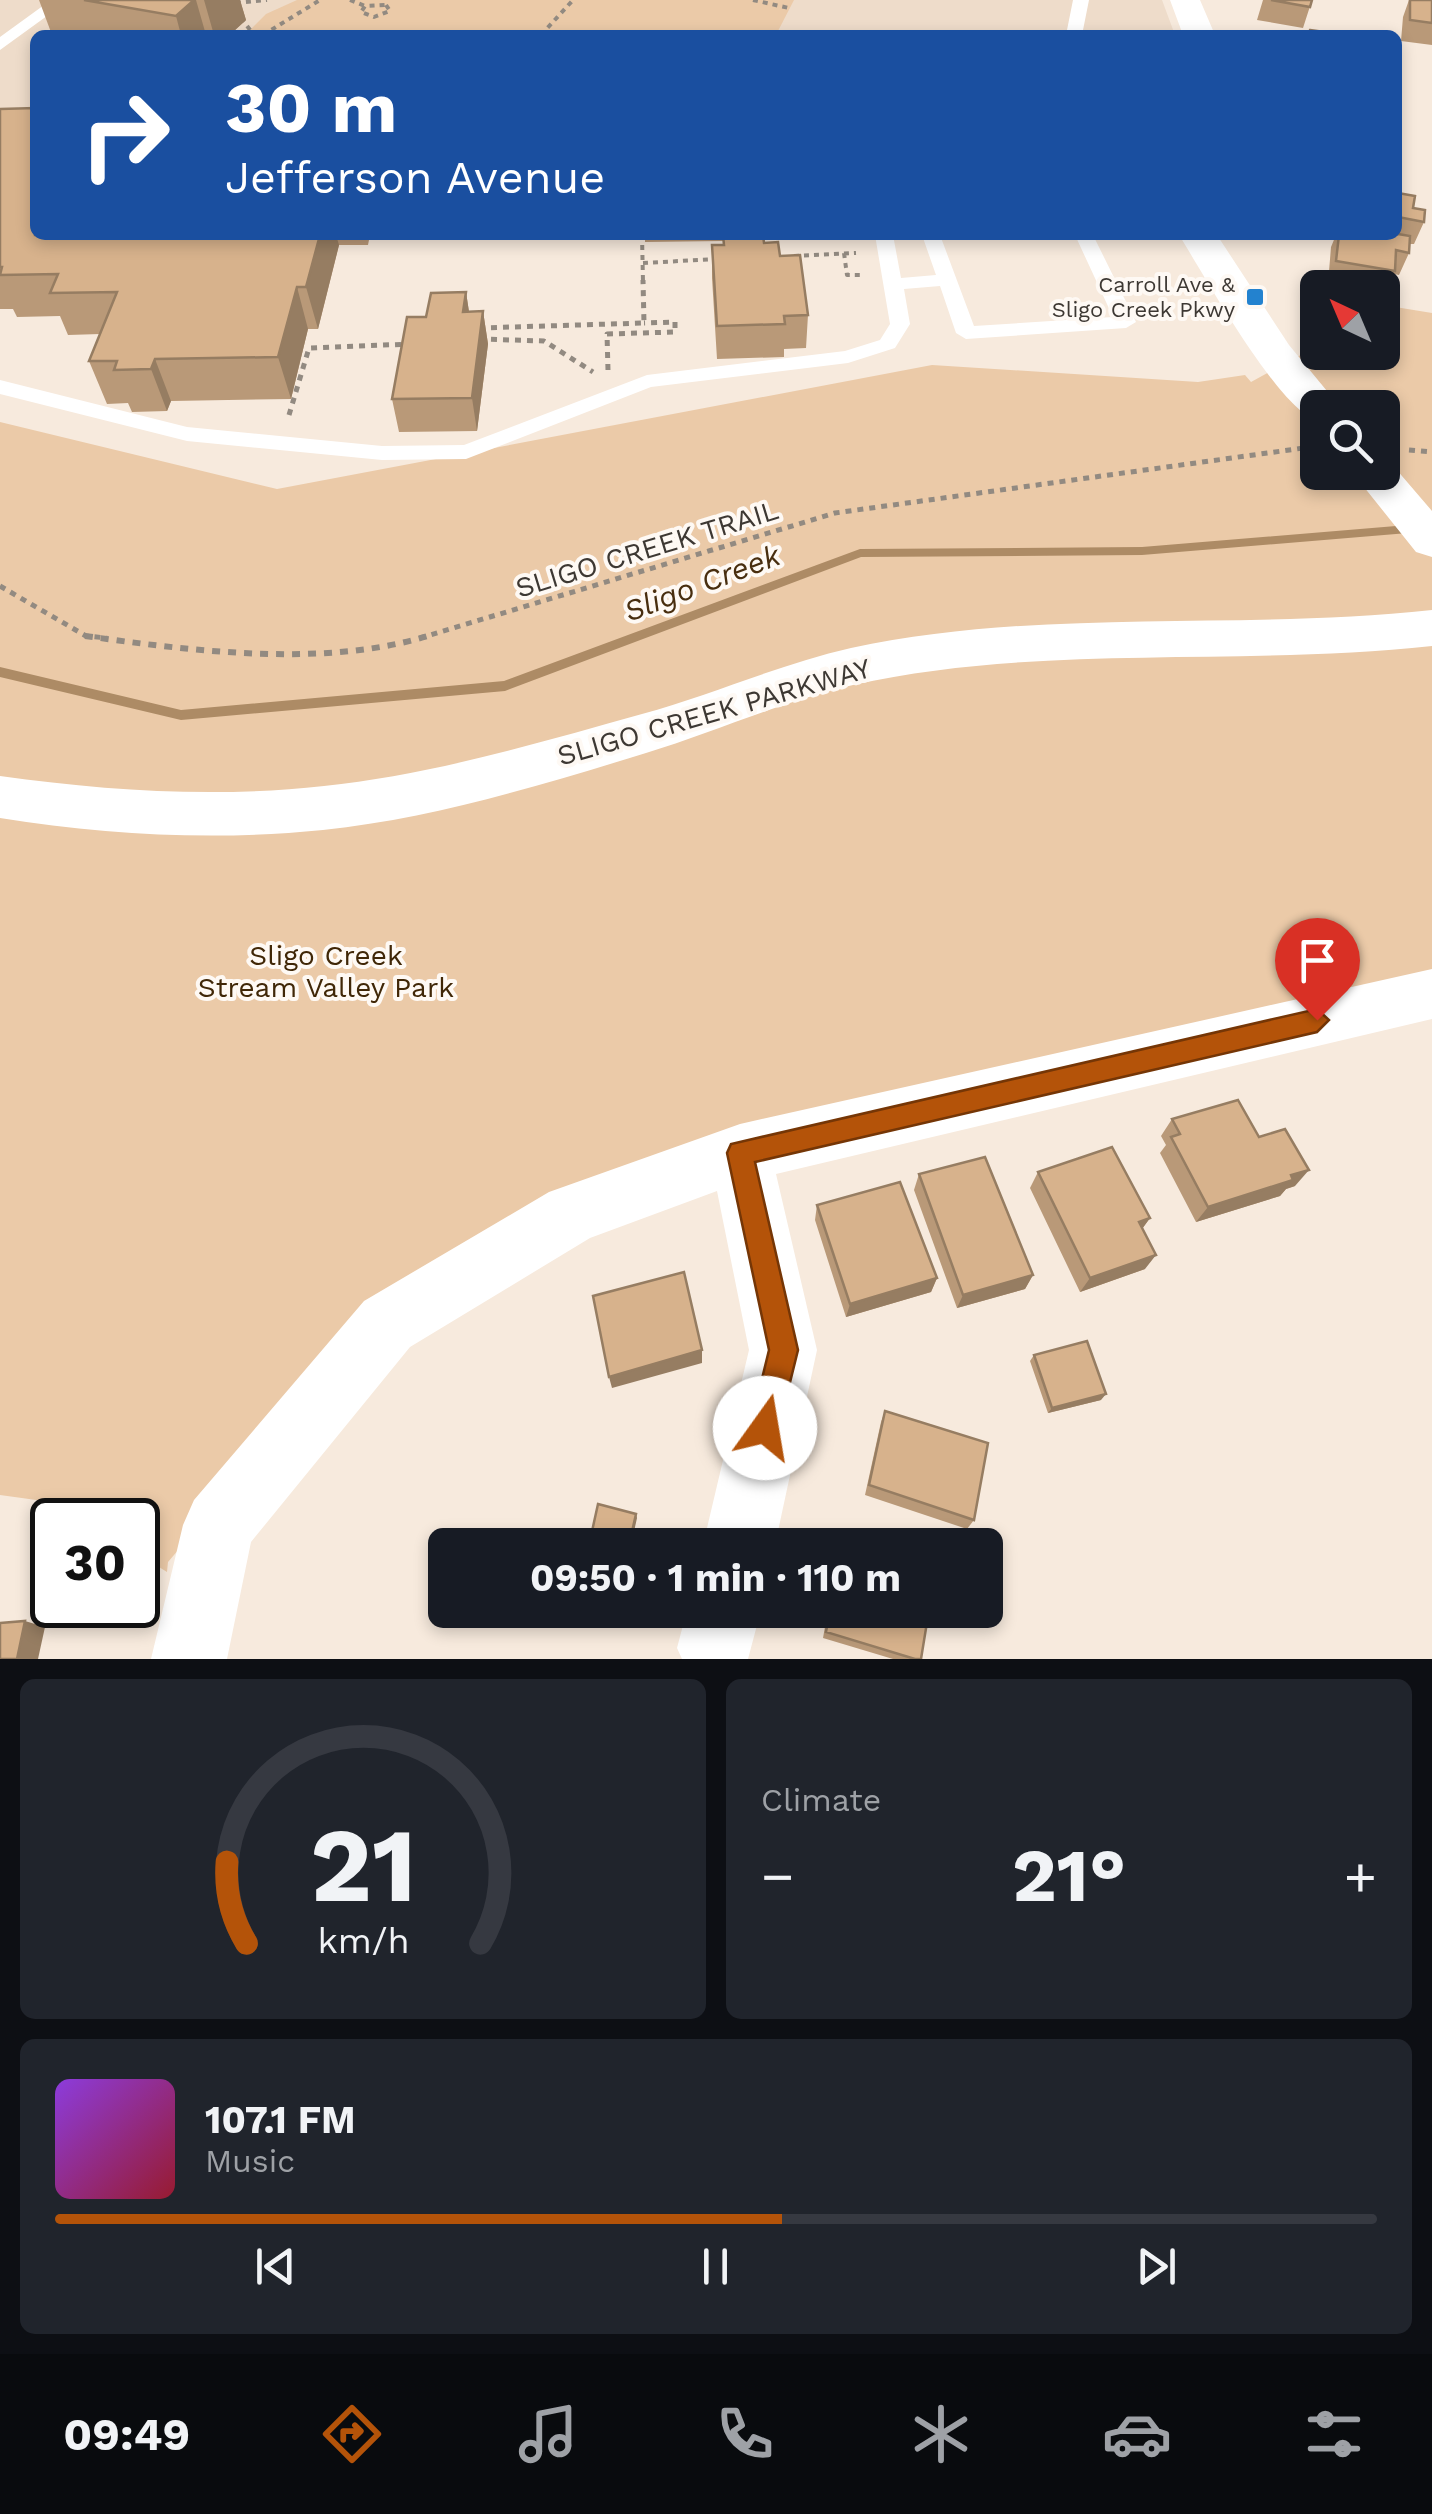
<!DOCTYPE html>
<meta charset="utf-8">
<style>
body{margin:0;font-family:"Work Sans",sans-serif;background:#20242c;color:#f1f3f6;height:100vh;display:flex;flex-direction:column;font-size:38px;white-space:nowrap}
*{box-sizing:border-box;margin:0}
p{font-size:32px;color:#9ea1a6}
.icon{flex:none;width:55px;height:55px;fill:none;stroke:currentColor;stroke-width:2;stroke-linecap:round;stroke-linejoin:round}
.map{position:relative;height:1659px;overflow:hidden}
.panel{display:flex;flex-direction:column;gap:20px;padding:20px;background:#0d0f14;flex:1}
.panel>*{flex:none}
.hud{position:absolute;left:30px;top:30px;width:1372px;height:210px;border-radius:15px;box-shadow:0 5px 15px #0003;background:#1a4fa0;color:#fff;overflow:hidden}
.needle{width:65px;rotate:316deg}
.controls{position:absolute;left:1300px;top:270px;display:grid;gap:20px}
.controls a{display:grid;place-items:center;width:100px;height:100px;border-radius:15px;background:#171b24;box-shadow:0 5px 15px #0003;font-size:50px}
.speed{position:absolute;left:30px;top:1498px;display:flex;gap:20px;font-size:50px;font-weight:700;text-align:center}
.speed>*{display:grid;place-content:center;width:130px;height:130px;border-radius:50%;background:#171b24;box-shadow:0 5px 15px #0003;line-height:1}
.speed .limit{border:5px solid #111;border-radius:15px;background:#fff;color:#111}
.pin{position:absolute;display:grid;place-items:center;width:85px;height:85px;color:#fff;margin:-102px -42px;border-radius:50% 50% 50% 0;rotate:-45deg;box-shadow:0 0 10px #0007}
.pin .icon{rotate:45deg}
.me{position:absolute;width:110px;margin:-55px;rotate:13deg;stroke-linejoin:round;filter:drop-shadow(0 0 8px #0008)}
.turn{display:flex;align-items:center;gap:35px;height:210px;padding:0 30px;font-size:45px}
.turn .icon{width:130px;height:130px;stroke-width:2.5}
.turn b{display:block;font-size:70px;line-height:85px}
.big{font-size:75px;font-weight:700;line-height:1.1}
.panel .card{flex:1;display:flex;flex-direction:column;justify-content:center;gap:15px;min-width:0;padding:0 35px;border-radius:15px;background:#20242c}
.panel .dial{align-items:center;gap:0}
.dial svg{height:260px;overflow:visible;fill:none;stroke:#363941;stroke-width:7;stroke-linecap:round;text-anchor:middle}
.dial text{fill:#f1f3f6;stroke:none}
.song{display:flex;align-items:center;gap:30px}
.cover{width:120px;height:120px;border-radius:15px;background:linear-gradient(135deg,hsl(270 70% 55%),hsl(350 70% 35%))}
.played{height:10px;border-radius:5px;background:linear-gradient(90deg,#b45309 55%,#363941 55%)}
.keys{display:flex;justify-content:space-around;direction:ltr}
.heat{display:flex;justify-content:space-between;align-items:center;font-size:55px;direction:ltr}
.panel .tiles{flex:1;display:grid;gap:20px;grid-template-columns:1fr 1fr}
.card:last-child{grid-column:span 2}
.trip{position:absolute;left:428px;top:1528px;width:575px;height:100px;border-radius:15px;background:#171b24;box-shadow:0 5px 15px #0003;font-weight:700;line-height:100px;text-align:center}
.tabs{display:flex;height:160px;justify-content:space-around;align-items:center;background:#090b0e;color:#9ea1a6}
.tabs .icon{width:70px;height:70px}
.tabs .active{color:#b45309}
.tabs b{font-size:45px;color:#f1f3f6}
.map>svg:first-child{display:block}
.built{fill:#eedcca}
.green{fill:#ebcaa8;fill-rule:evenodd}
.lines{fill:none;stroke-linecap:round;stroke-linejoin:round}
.stream{fill:#ad8b65;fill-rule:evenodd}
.path-far2{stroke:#928a81;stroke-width:4;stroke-dasharray:5 5;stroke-linecap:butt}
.path-far1{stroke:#928a81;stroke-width:5;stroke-dasharray:6 6;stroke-linecap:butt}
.path{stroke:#928a81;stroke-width:6;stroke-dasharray:8 8;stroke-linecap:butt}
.lane{fill:#fff;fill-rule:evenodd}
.street{fill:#fff;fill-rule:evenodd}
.secondary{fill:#fff;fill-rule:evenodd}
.wall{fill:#b99978}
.shaded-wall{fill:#967d62}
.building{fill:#d7b28c;stroke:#967d62;stroke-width:2.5}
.route{fill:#b45309;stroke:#753606;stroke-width:2.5}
.poi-dot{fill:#2382cf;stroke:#fef9f4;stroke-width:4}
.labels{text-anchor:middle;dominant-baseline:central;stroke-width:8;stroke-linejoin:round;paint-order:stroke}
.far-poi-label{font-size:22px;fill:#3d3833;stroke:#fef9f4;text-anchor:end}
.street-label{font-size:28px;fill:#3d3833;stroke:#fef9f4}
.park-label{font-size:28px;fill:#402707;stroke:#fef9f4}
.water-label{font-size:30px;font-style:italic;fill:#482e0f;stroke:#fef9f4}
</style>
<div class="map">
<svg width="1432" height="1659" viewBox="0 0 1432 1659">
<rect width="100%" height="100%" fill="#f7eadd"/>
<!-- built -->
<path class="built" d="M0,0H1162L1175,35H35V108H0Z"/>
<!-- green -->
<path class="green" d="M297,0H794L778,31L759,35H245L266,14Z
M1383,305L1432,313V993L593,1185L363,1334L168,1562L167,1572L138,1554V1520H85L58,1503L0,1495V422L277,489L932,365L1198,382L1245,375L1251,382L1317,346L1318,352H1382ZM1318,408H1382V472H1318Z"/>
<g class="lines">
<!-- stream -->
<path class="stream" d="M1432,523V531L1142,555L861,557L505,691L181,720L0,677V667L181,710L504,681L860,549L1142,547Z"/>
<!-- path-far2 -->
<path class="path-far2" d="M350,0L365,6
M753,0L789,8
M236,3L267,0
M386,5L390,11L374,17L361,12L365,6Z
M241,18L254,35
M263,35L320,0
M541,35L573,0
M642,235L643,282
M844,253L847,275H863
M794,256L856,253
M643,263L717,259"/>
<!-- path-far1 -->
<path class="path-far1" d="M479,328L644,323L643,280
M479,339L544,341L593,372
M608,370L607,334L675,332V322L644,323
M289,415L309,348L411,344
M1409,450L1432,452
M0,586L86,636L107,638
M420,638L835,513L1318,446"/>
<!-- path -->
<path class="path" d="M85,636C194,651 321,668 428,636"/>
<!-- lane -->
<path class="lane" d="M51,0H69L0,50V37Z
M1073,0H1089L1082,35H1066Z
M875,235H893L901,278L936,275L922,235H940L974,326L1113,317L1075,235H1093L1136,322L1126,328L966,339L956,333L940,286L904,289L910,324L895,348L848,363L651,387L466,459L382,460L187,441L0,394V380L187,427L382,446L464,445L647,375L845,351L880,340L890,324Z"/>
<!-- street -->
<path class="street" d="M1432,969V1019L776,1174L817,1350L775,1545H703L749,1350L717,1191L590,1238L410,1347L251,1542L227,1659H151L183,1525L194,1500L364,1301L549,1192L740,1124Z
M687,1610H761L748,1659H682L677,1648Z"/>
<!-- secondary -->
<path class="secondary" d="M1170,0H1200L1215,35H1183Z
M1179,235H1217L1289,345L1341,408H1318V421C1279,411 1203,273 1179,235Z
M1382,460L1390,462L1432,511V557L1416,552L1352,472H1382Z
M1432,610V646C1242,667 1040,643 853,685C783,701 715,732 646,753C542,785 431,819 323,830C215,841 107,835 0,818V776C107,791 216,798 324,786C431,775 538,743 642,714C712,695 780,664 851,648C1041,607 1240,631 1432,610Z"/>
</g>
<!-- wall -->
<path class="wall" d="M39,0H240L246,20L234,31L235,35H52Z
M1263,0H1312L1303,28L1257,20Z
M1409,0H1432V45L1401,41L1403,17Z
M0,109L35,235H370L368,245H339L318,329H308L291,399L171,401L167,411L132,412L128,403L107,404L89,361L100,334L68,335L60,316L17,317L13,309H0Z
M1398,193L1424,222L1414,244H1410L1409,253L1399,275L1394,274L1386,293H1382V288H1351L1328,284L1331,247L1336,235H1398Z
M645,235H856V238L764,240V243L780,256L808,315L806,348L784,349V357L717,359L712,278V245H723V241L645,242Z
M466,292L469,312L483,311L488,344L477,431L399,432L392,399L426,317Z
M1172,1119L1259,1137L1295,1186L1286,1189L1280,1196L1196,1222L1160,1153L1166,1145L1161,1136Z
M1038,1172L1150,1218L1142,1229L1145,1269L1080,1292L1030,1188Z
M919,1174L1033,1275L1025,1289L957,1308L914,1190Z
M817,1205L937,1278L931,1292L846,1317L815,1220Z
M1034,1355L1101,1400L1048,1413L1030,1361Z
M885,1411L974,1520L967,1529L865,1495L881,1422Z
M828,1610H929L921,1659H893L823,1638Z"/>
<!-- shaded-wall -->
<path class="shaded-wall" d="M194,0H196L206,35H181L176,16Z
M204,0H240L246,20L234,31L235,35H214Z
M320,235H336L339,245L318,329L306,287Z
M297,287L308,329L291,399L278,357Z
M466,292L471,325L463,312Z
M483,311L488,344L477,431L472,398Z
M155,359L171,401L167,411L151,369Z
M1309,1170L1295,1186L1286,1189L1280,1196L1196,1222L1208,1207L1291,1175Z
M1150,1218L1139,1233V1222Z
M1156,1255L1145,1269L1080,1292L1090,1278Z
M1033,1275L1025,1289L957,1308L963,1295Z
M937,1278L931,1292L846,1317L850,1304Z
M702,1350V1363L612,1388L609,1377Z
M1106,1394L1101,1400L1048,1413L1052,1408Z
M636,1514L637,1518L631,1545H629Z
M25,1621L45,1627L38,1659H17Z"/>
<!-- building -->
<path class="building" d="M84,0H194L176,16Z
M1271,0H1312L1310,7Z
M1410,0H1432V23L1410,20Z
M1310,30L1346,35H1308Z
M35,108V235H320L306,287H297L278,357L155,359L151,369L114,370L117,361H89L117,292L50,293L58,274L0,275L2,267H0V109Z
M1398,193L1415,196L1413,208L1425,210L1424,222L1398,217Z
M1398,234L1410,236L1409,253L1396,250L1395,271L1336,261L1339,235Z
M723,235H763L764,243L778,242L780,256L800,255L808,315L784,316L785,324L717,326L712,245H724Z
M466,292L463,312L483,311L472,398L392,399L407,317H426L431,293Z
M1238,1100L1259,1137L1285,1129L1309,1170L1291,1175L1293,1180L1208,1207L1171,1137L1180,1134L1172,1119Z
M1112,1147L1150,1218L1139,1222L1156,1255L1090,1278L1038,1172Z
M985,1157L1033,1275L963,1295L919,1174Z
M900,1182L937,1278L850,1304L817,1205Z
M684,1272L702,1350L609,1377L593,1296Z
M1087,1341L1106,1394L1052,1408L1034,1355Z
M885,1411L988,1443L974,1520L869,1485Z
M598,1504L636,1514L629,1545H589Z
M830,1610H929L921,1659H915L826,1632Z
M25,1621L17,1659H0V1623Z"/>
<!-- route -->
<path class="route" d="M1317,1009L1329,1020L1317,1032L755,1162L798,1350L776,1439L765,1443L755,1439L750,1428L769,1350L727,1153L731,1144Z"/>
<!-- markers -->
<rect class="poi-dot" x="1245" y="287" width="20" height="20" rx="5"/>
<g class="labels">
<!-- far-poi labels -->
<g class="far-poi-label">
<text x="1235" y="284">Carroll Ave &amp;<tspan x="1235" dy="25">Sligo Creek Pkwy</tspan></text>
</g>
<!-- street labels -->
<g class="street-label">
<text transform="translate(647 549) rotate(-17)">SLIGO CREEK TRAIL</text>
<text transform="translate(714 712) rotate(-16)">SLIGO CREEK PARKWAY</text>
</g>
<!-- park labels -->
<g class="park-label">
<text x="326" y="955">Sligo Creek<tspan x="326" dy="32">Stream Valley Park</tspan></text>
</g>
<!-- water labels -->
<g class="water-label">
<text transform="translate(702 583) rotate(-21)">Sligo Creek</text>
</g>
</g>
</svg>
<div class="controls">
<a><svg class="needle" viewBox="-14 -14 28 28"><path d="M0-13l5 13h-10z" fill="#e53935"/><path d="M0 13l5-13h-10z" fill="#9ea1a6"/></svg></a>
<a><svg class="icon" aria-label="search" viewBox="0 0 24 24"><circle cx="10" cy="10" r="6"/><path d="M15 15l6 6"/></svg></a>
</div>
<div class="speed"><div class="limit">30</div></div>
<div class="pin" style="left:1317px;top:1020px;background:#d93025"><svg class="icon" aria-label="arrive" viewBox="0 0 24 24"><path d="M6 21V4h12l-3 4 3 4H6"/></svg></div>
<svg class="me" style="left:765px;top:1428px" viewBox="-20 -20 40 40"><circle r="19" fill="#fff"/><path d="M0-13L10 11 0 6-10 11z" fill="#b45309"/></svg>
<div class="trip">09:50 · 1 min · 110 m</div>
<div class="hud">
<div class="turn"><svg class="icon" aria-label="right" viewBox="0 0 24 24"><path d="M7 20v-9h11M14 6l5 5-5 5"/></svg><div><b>30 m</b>Jefferson Avenue</div></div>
</div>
</div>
<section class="panel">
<div class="tiles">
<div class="card dial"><svg viewBox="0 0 100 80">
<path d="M14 69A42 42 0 1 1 86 69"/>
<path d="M14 69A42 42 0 0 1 8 44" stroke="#b45309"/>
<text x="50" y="56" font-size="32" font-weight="700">21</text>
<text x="50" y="72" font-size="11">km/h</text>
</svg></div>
<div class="card"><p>Climate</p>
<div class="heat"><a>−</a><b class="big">21°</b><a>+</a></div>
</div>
<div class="card">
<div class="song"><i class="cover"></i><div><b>107.1 FM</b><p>Music</p></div></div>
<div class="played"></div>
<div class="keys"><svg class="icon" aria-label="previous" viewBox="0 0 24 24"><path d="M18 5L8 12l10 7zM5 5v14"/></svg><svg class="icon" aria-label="pause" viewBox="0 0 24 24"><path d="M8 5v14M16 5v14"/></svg><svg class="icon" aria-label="next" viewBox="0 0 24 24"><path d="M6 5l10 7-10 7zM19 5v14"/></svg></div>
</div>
</div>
</section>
<nav class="tabs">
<b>09:49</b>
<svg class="icon active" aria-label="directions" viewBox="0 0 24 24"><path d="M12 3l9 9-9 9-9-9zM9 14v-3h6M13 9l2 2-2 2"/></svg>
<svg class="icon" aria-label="music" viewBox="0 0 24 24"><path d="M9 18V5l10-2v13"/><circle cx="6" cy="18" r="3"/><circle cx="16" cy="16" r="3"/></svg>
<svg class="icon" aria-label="phone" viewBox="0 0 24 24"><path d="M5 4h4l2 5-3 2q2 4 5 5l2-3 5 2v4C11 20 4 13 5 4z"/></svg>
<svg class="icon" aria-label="climate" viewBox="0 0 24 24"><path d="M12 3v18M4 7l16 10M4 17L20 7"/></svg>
<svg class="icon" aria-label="car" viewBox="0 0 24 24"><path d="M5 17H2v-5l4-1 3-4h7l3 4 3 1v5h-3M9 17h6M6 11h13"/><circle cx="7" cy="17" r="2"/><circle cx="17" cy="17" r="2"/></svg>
<svg class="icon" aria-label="filters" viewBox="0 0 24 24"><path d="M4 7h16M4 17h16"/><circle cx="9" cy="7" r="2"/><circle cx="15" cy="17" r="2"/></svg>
</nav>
